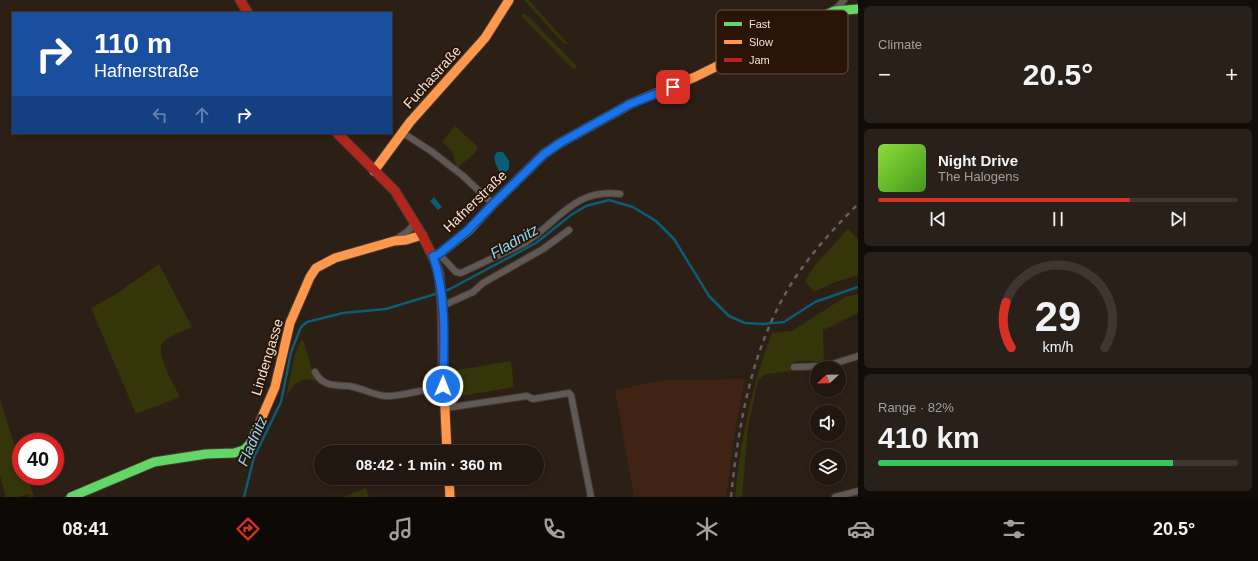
<!DOCTYPE html>
<meta charset="utf-8">
<style>
body{margin:0;font-family:Helvetica,sans-serif;background:#292019;color:#f1f3f6;height:100vh;display:flex;flex-direction:column;font-size:15px;white-space:nowrap}
*{box-sizing:border-box;margin:0}
p{font-size:13px;color:#a29f9f}
.icon{flex:none;width:22px;height:22px;fill:none;stroke:currentColor;stroke-width:2;stroke-linecap:round;stroke-linejoin:round}
.map{position:relative;flex:1;overflow:hidden}
.panel{display:flex;flex-direction:column;gap:6px;padding:6px;background:#120d09;width:400px}
.panel>*{flex:none}
.banner{position:absolute;left:12px;top:12px;width:380px;height:122px;border-radius:0px;box-shadow:0 2px 6px #0003,0 0 0 1px #3e3630;background:#1a4fa0;color:#fff;overflow:hidden}
.needle{width:26px;rotate:248deg}
.fabs{position:absolute;left:810px;top:361px;display:grid;gap:8px}
.fabs a{display:grid;place-items:center;width:36px;height:36px;border-radius:50%;background:#211710;box-shadow:0 2px 6px #0003,0 0 0 1px #3e3630;font-size:20px}
.speed{position:absolute;left:12px;top:433px;display:flex;gap:8px;font-size:20px;font-weight:700;text-align:center}
.speed>*{display:grid;place-content:center;width:52px;height:52px;border-radius:50%;background:#211710;box-shadow:0 2px 6px #0003,0 0 0 1px #3e3630;line-height:1}
.speed .limit{border:6px solid #d22;background:#fff;color:#111}
.pin{position:absolute;display:grid;place-items:center;width:34px;height:34px;color:#fff;margin:-17px;border-radius:8px;box-shadow:0 2px 6px #0006}
.me{position:absolute;width:44px;margin:-22px;rotate:1deg;stroke-linejoin:round;filter:drop-shadow(0 0 3px #0008)}
.turn{display:flex;align-items:center;gap:14px;height:84px;padding:0 16px;font-size:18px}
.turn .icon{width:52px;height:52px;stroke-width:2.5}
.turn b{display:block;font-size:28px;line-height:34px}
.lanes{display:flex;align-items:center;height:38px;padding:0 16px;background:#0003;justify-content:center;gap:20px;direction:ltr}
.lanes .off{opacity:.35}
.big{font-size:30px;font-weight:800;line-height:1.1}
.panel .card{flex:1;display:flex;flex-direction:column;justify-content:center;gap:6px;min-width:0;padding:0 14px;border-radius:6px;background:#292019}
.panel .dial{align-items:center;gap:0}
.dial svg{height:104px;overflow:visible;fill:none;stroke:#3e3630;stroke-width:7;stroke-linecap:round;text-anchor:middle}
.dial text{fill:#f1f3f6;stroke:none}
.song{display:flex;align-items:center;gap:12px}
.cover{width:48px;height:48px;border-radius:6px;background:linear-gradient(135deg,hsl(90 70% 55%),hsl(100 70% 35%))}
.played{height:4px;border-radius:2px;background:linear-gradient(90deg,#d93025 70%,#3e3630 70%)}
.keys{display:flex;justify-content:space-around;direction:ltr}
.heat{display:flex;justify-content:space-between;align-items:center;font-size:22px;direction:ltr}
.charge{height:6px;border-radius:3px;background:linear-gradient(90deg,#34c759 82%,#3e3630 0)}
.trip{position:absolute;left:314px;top:445px;width:230px;height:40px;border-radius:20px;background:#211710;box-shadow:0 2px 6px #0003,0 0 0 1px #3e3630;font-weight:800;line-height:40px;text-align:center}
.menu{display:flex;height:64px;justify-content:space-around;align-items:center;background:#0d0906;color:#a29f9f}
.menu .icon{width:28px;height:28px}
.menu .selected{color:#d93025}
.menu b{font-size:18px;color:#f1f3f6}
main{display:flex;flex:1;min-height:0}
.map>svg:first-child{display:block}
.built{fill:#3f2413}
.green{fill:#343609}
.water{fill:#0a5d78}
.lines{fill:none;stroke-linecap:round;stroke-linejoin:round}
.stream{stroke:#0a5d78;stroke-width:2.5}
.street-casing{stroke:#463b33;stroke-width:8}
.fast-casing{stroke:#463b33;stroke-width:11}
.slow-casing{stroke:#463b33;stroke-width:11}
.jam-casing{stroke:#463b33;stroke-width:11}
.street{stroke:#5f5854;stroke-width:6}
.fast{stroke:#63d668;stroke-width:9}
.slow{stroke:#ff974d;stroke-width:9}
.jam{stroke:#b3261e;stroke-width:9}
.rail{stroke:#675f59;stroke-width:2.5;stroke-dasharray:5 5;stroke-linecap:butt}
.route-casing{stroke:#114b97;stroke-width:10}
.route{stroke:#1a73e8;stroke-width:7}
.labels{text-anchor:middle;dominant-baseline:central;stroke-width:4;stroke-linejoin:round;paint-order:stroke}
.street-label{font-size:14px;fill:#f2e2d8;stroke:#2a1405}
.water-label{font-size:15px;font-style:italic;fill:#87d9ff;stroke:#2a1405}
.key{fill:#2a1405;stroke:#665244;stroke-width:1}
.key-label{font-size:11px;fill:#f2e2d8}
</style>
<main>
<div class="map">
<svg width="858" height="497" viewBox="0 0 858 497">
<rect width="100%" height="100%" fill="#2c1f16"/>
<!-- built -->
<path class="built" d="M745,379L735,430L726,497H634L615,390L663,380Z"/>
<!-- green -->
<path class="green" d="M524,0H529L569,45L563,43Z
M524,13L529,17L577,66L574,70L521,16Z
M455,126L478,147L475,153L457,168L452,151L442,142Z
M848,229L858,239V275L833,283L814,292L805,281L815,265Z
M159,264L192,327C184,331 167,336 162,344C156,355 175,386 180,397L136,414L91,308L113,296Z
M858,294V313L823,330L824,362C814,362 798,358 790,364V367L792,371L765,374L758,380L748,427L742,497H735C740,441 752,385 772,333L792,331L845,297Z
M302,339C308,352 310,367 316,381C300,376 293,383 286,398L295,354Z
M511,361L514,387L454,397L453,388H456V382H452L451,371Z
M0,399L21,467V476H27L34,497H30L29,494L19,497H6L0,476Z
M366,488L369,497H344Z"/>
<!-- water -->
<path class="water" d="M497,152H503L509,161V169L503,174L500,173C497,166 491,158 497,152Z
M434,197L442,207L438,210L430,201Z"/>
<g class="lines">
<!-- stream -->
<path class="stream" d="M244,497L254,457L281,402L291,352L301,327L307,322L343,313L386,309L432,295L450,289L536,243L571,215L586,206L609,200L633,207L656,221L674,239L709,296L729,316L745,323L763,324L784,322L815,302L858,287"/>
<defs>
<path id="street" d="M834,11L844,0
M403,133L431,151L462,175L493,204
M395,240L408,231L415,223
M439,254L456,272L461,273L525,243C558,222 574,188 620,194
M442,306L473,292L483,283L543,249L569,230
M794,367L826,366L858,356
M315,372C323,387 335,385 349,386C362,388 373,395 385,396C399,397 428,389 443,386
M445,408L527,396L533,399L569,393L571,395L591,497
M835,497L858,491"/>
<path id="fast" d="M784,33L834,11L858,9
M433,257L439,254L469,230L493,204L544,154L560,143L616,112
M71,497L154,462L206,454L234,453L244,450L250,444L257,429"/>
<path id="slow" d="M616,112L630,104L695,77L784,33
M374,171L410,122L485,38L509,0
M443,367L447,452
M257,429L275,387L290,323L310,277L316,268L335,258L394,241L406,240L422,235
M449,478L450,497"/>
<path id="jam" d="M240,0L248,13
M337,133L395,191L422,235L433,257L439,273L442,306L443,367"/>
</defs>
<!-- street casing -->
<use href="#street" class="street-casing"/>
<!-- fast casing -->
<use href="#fast" class="fast-casing"/>
<!-- slow casing -->
<use href="#slow" class="slow-casing"/>
<!-- jam casing -->
<use href="#jam" class="jam-casing"/>
<!-- street -->
<use href="#street" class="street"/>
<!-- fast -->
<use href="#fast" class="fast"/>
<!-- slow -->
<use href="#slow" class="slow"/>
<!-- jam -->
<use href="#jam" class="jam"/>
<!-- rail -->
<path class="rail" d="M731,497C739,420 753,340 797,275C815,249 836,226 858,204"/>
</g>
<g class="lines">
<defs>
<path id="route" d="M443,386C444,345 447,296 433,256L439,254L468,230L493,204L544,154L560,143L630,104L673,87"/>
</defs>
<!-- route casing -->
<use href="#route" class="route-casing"/>
<!-- route -->
<use href="#route" class="route"/>
</g>
<g class="labels">
<!-- street labels -->
<g class="street-label">
<text transform="translate(432 77) rotate(-48)">Fuchastraße</text>
<text transform="translate(475 201) rotate(-44)">Hafnerstraße</text>
<text transform="translate(267 357) rotate(-73)">Lindengasse</text>
</g>
<!-- water labels -->
<g class="water-label">
<text transform="translate(514 241) rotate(-30)">Fladnitz</text>
<text transform="translate(252 441) rotate(-67)">Fladnitz</text>
</g>
</g>
<!-- legend -->
<rect x="716" y="10" width="132" height="64" rx="6" class="key"/>
<rect x="724" y="22" width="18" height="4" fill="#63d668"/>
<rect x="724" y="40" width="18" height="4" fill="#ff974d"/>
<rect x="724" y="58" width="18" height="4" fill="#b3261e"/>
<g class="key-label">
<text x="749" y="28">Fast</text>
<text x="749" y="46">Slow</text>
<text x="749" y="64">Jam</text>
</g>
</svg>
<div class="fabs">
<a><svg class="needle" viewBox="-14 -14 28 28"><path d="M0-13l5 13h-10z" fill="#e53935"/><path d="M0 13l5-13h-10z" fill="#a29f9f"/></svg></a>
<a><svg class="icon" aria-label="sound" viewBox="0 0 24 24"><path d="M4 9h4l5-4v14l-5-4H4zM17 9q2 3 0 6"/></svg></a>
<a><svg class="icon" aria-label="layers" viewBox="0 0 24 24"><path d="M12 4l9 5-9 5-9-5zM3 14l9 5 9-5"/></svg></a>
</div>
<div class="speed"><div class="limit">40</div></div>
<div class="pin" style="left:673px;top:87px;background:#d93025"><svg class="icon" aria-label="arrive" viewBox="0 0 24 24"><path d="M6 21V4h12l-3 4 3 4H6"/></svg></div>
<svg class="me" style="left:443px;top:386px" viewBox="-20 -20 40 40"><circle r="17" fill="#1a73e8" stroke="#fff" stroke-width="3"/><path d="M0-11L8 9 0 5-8 9z" fill="#fff"/></svg>
<div class="trip">08:42 · 1 min · 360 m</div>
<div class="banner">
<div class="turn"><svg class="icon" aria-label="right" viewBox="0 0 24 24"><path d="M7 20v-9h11M14 6l5 5-5 5"/></svg><div><b>110 m</b>Hafnerstraße</div></div>
<div class="lanes"><svg class="icon off" aria-label="left" viewBox="0 0 24 24"><path d="M17 20v-9H6M10 6l-5 5 5 5"/></svg><svg class="icon off" aria-label="ahead" viewBox="0 0 24 24"><path d="M12 20V5M6 11l6-6 6 6"/></svg><svg class="icon" aria-label="right" viewBox="0 0 24 24"><path d="M7 20v-9h11M14 6l5 5-5 5"/></svg></div>
</div>
</div>
<section class="panel">
<div class="card"><p>Climate</p>
<div class="heat"><a>−</a><b class="big">20.5°</b><a>+</a></div>
</div>
<div class="card">
<div class="song"><i class="cover"></i><div><b>Night Drive</b><p>The Halogens</p></div></div>
<div class="played"></div>
<div class="keys"><svg class="icon" aria-label="previous" viewBox="0 0 24 24"><path d="M18 5L8 12l10 7zM5 5v14"/></svg><svg class="icon" aria-label="pause" viewBox="0 0 24 24"><path d="M8 5v14M16 5v14"/></svg><svg class="icon" aria-label="next" viewBox="0 0 24 24"><path d="M6 5l10 7-10 7zM19 5v14"/></svg></div>
</div>
<div class="card dial"><svg viewBox="0 0 100 80">
<path d="M14 69A42 42 0 1 1 86 69"/>
<path d="M14 69A42 42 0 0 1 10 34" stroke="#d93025"/>
<text x="50" y="56" font-size="32" font-weight="700">29</text>
<text x="50" y="72" font-size="11">km/h</text>
</svg></div>
<div class="card"><p>Range · 82%</p><b class="big">410 km</b><div class="charge"></div></div>
</section>
</main>
<nav class="menu">
<b>08:41</b>
<svg class="icon selected" aria-label="directions" viewBox="0 0 24 24"><path d="M12 3l9 9-9 9-9-9zM9 14v-3h6M13 9l2 2-2 2"/></svg>
<svg class="icon" aria-label="music" viewBox="0 0 24 24"><path d="M9 18V5l10-2v13"/><circle cx="6" cy="18" r="3"/><circle cx="16" cy="16" r="3"/></svg>
<svg class="icon" aria-label="phone" viewBox="0 0 24 24"><path d="M5 4h4l2 5-3 2q2 4 5 5l2-3 5 2v4C11 20 4 13 5 4z"/></svg>
<svg class="icon" aria-label="climate" viewBox="0 0 24 24"><path d="M12 3v18M4 7l16 10M4 17L20 7"/></svg>
<svg class="icon" aria-label="car" viewBox="0 0 24 24"><path d="M5 17H2v-5l4-1 3-4h7l3 4 3 1v5h-3M9 17h6M6 11h13"/><circle cx="7" cy="17" r="2"/><circle cx="17" cy="17" r="2"/></svg>
<svg class="icon" aria-label="filters" viewBox="0 0 24 24"><path d="M4 7h16M4 17h16"/><circle cx="9" cy="7" r="2"/><circle cx="15" cy="17" r="2"/></svg>
<b>20.5°</b>
</nav>
